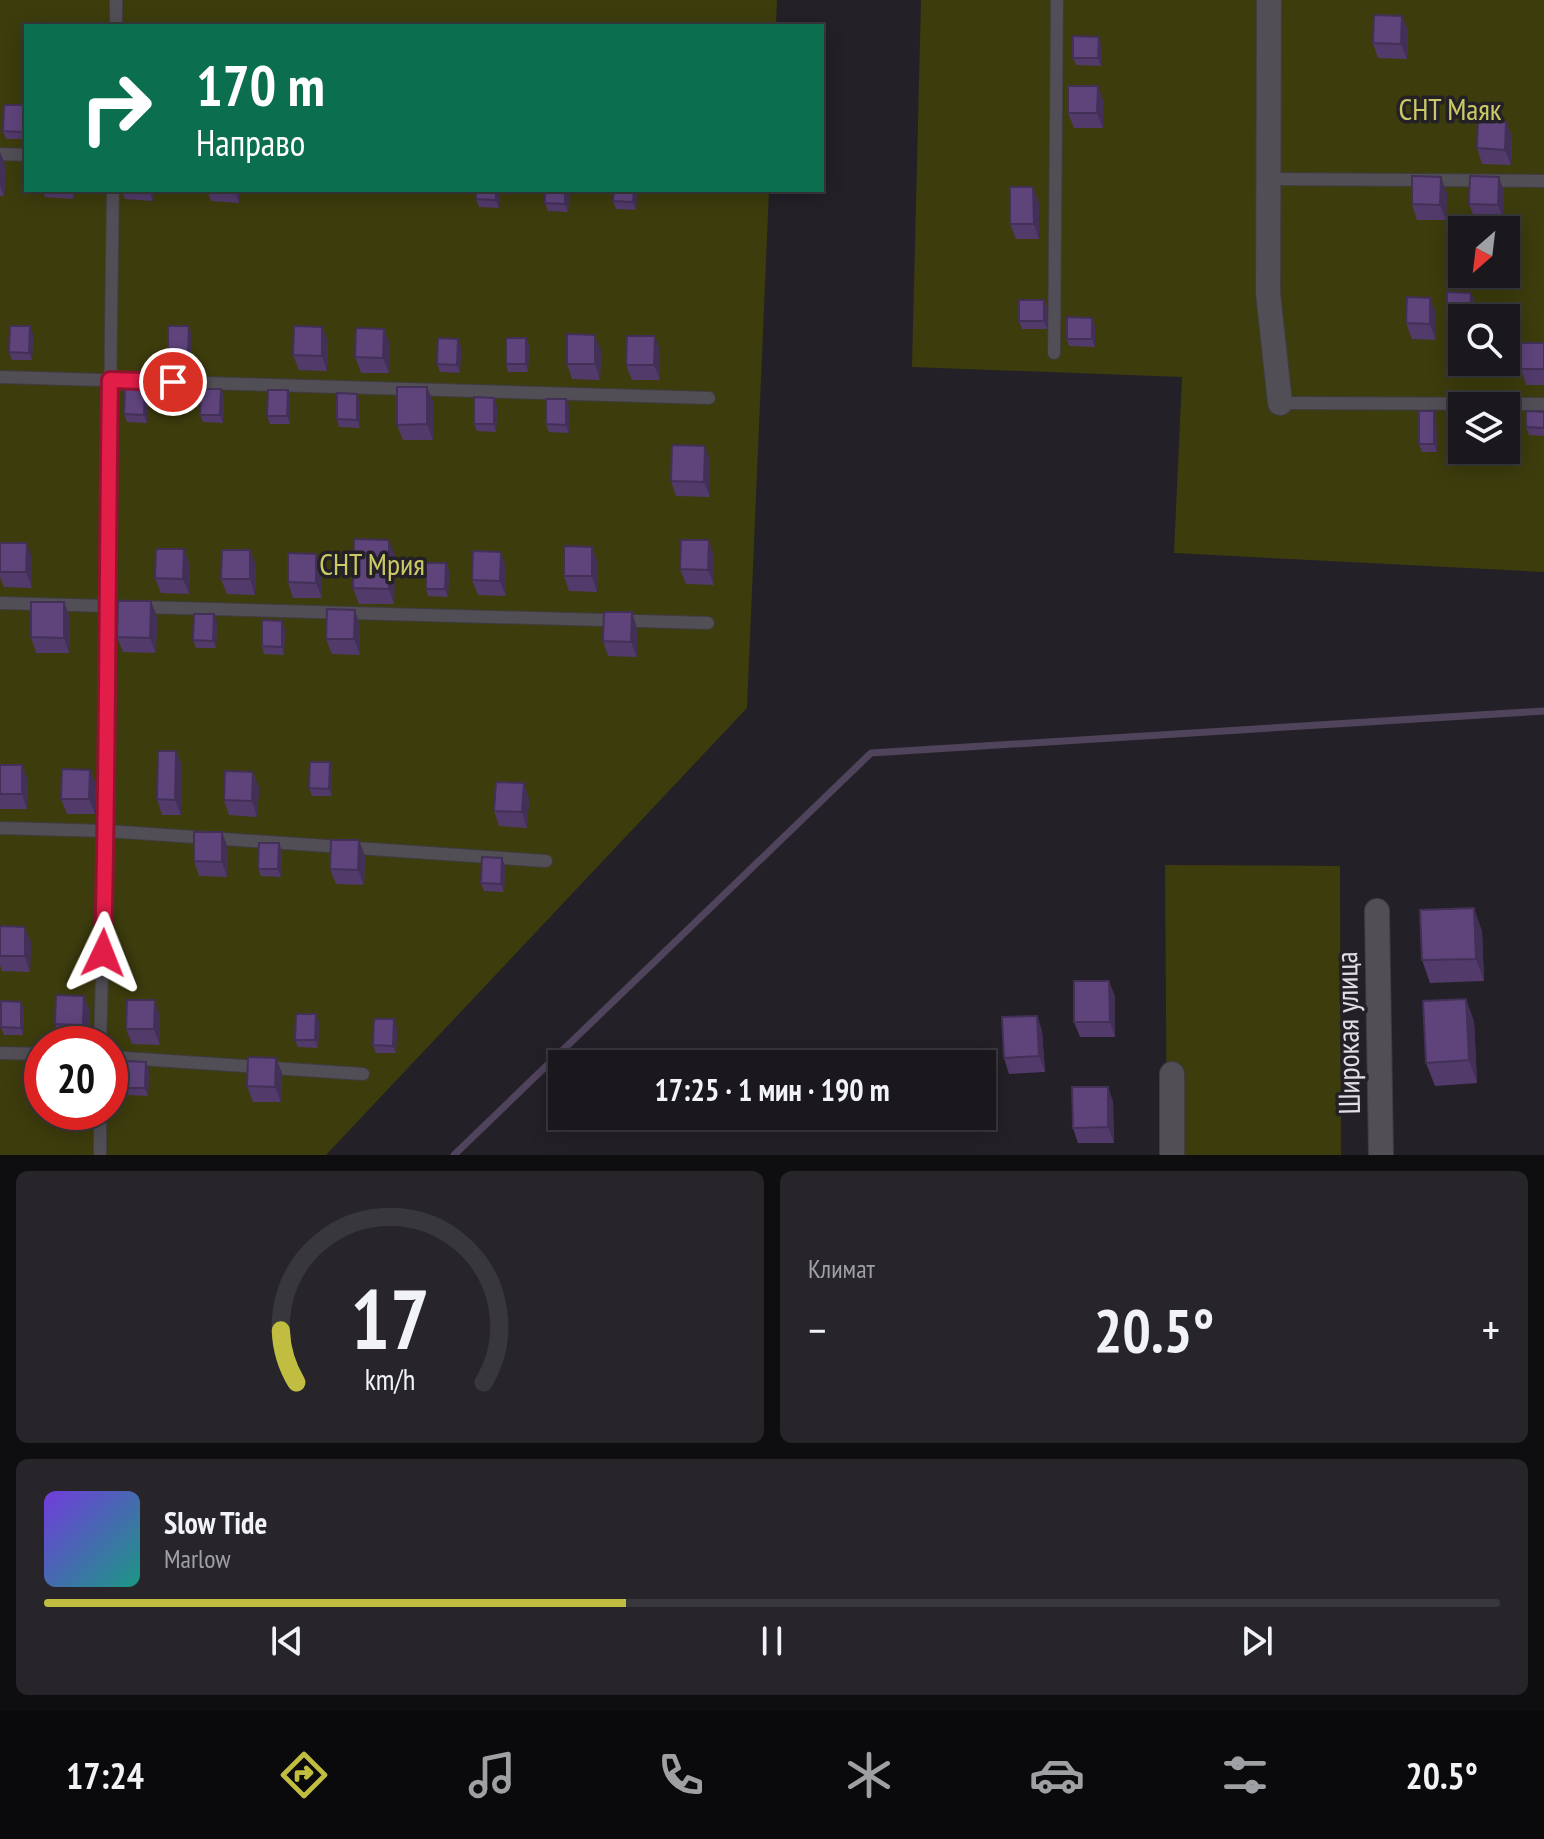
<!DOCTYPE html>
<html lang="ru">
<meta charset="utf-8">
<style>
body{margin:0;font-family:"PT Sans Narrow",sans-serif;background:#27252a;color:#f1f3f6;height:100vh;display:flex;flex-direction:column;font-size:30px;white-space:nowrap}
*{box-sizing:border-box;margin:0}
p{font-size:26px;color:#9fa0a4}
.icon{flex:none;width:44px;height:44px;fill:none;stroke:currentColor;stroke-width:2;stroke-linecap:round;stroke-linejoin:round}
.map{position:relative;height:1155px;overflow:hidden}
.sheet{display:flex;flex-direction:column;gap:16px;padding:16px;background:#0e0d10;flex:1}
.sheet>*{flex:none}
.banner{position:absolute;left:24px;top:24px;width:800px;height:168px;border-radius:0px;box-shadow:0 4px 20px #0003,0 0 0 2px #38373b;background:#0b6e4f;color:#fff;overflow:hidden}
.needle{width:52px;rotate:208deg}
.buttons{position:absolute;left:1448px;top:216px;display:grid;gap:16px}
.buttons a{display:grid;place-items:center;width:72px;height:72px;border-radius:0px;background:#1a181d;box-shadow:0 4px 20px #0003,0 0 0 2px #38373b;font-size:40px}
.speed{position:absolute;left:24px;top:1026px;display:flex;gap:16px;font-size:40px;font-weight:700;text-align:center}
.speed>*{display:grid;place-content:center;width:104px;height:104px;border-radius:50%;background:#1a181d;box-shadow:0 4px 20px #0003,0 0 0 2px #38373b;line-height:1}
.speed .limit{border:12px solid #d22;background:#fff;color:#111}
.pin{position:absolute;display:grid;place-items:center;width:68px;height:68px;color:#fff;margin:-34px;border:4px solid #fff;border-radius:50%;box-shadow:0 2px 8px #0007}
.me{position:absolute;width:88px;margin:-44px;rotate:2deg;stroke-linejoin:round;filter:drop-shadow(0 0 6px #0008)}
.turn{display:flex;align-items:center;gap:28px;height:168px;padding:0 40px;font-size:36px}
.turn .icon{width:104px;height:104px;stroke-width:2.5}
.turn b{display:block;font-size:56px;line-height:68px}
.big{font-size:60px;font-weight:700;line-height:1.1}
.sheet .widget{flex:1;display:flex;flex-direction:column;justify-content:center;gap:12px;min-width:0;padding:0 28px;border-radius:12px;background:#27252a}
.sheet .dial{align-items:center;gap:0}
.dial svg{height:208px;overflow:visible;fill:none;stroke:#38373b;stroke-width:7;stroke-linecap:round;text-anchor:middle}
.dial text{fill:#f1f3f6;stroke:none}
.song{display:flex;align-items:center;gap:24px}
.cover{width:96px;height:96px;border-radius:12px;background:linear-gradient(135deg,hsl(260 70% 55%),hsl(170 70% 35%))}
.played{height:8px;border-radius:4px;background:linear-gradient(90deg,#c1bd40 40%,#38373b 40%)}
.keys{display:flex;justify-content:space-around;direction:ltr}
.heat{display:flex;justify-content:space-between;align-items:center;font-size:44px;direction:ltr}
.sheet .tiles{flex:1;display:grid;gap:16px;grid-template-columns:1fr 1fr}
.widget:last-child{grid-column:span 2}
.trip{position:absolute;left:548px;top:1050px;width:448px;height:80px;border-radius:0px;background:#1a181d;box-shadow:0 4px 20px #0003,0 0 0 2px #38373b;font-weight:700;line-height:80px;text-align:center}
.tab-bar{display:flex;height:128px;justify-content:space-around;align-items:center;background:#0a0a0c;color:#9fa0a4}
.tab-bar .icon{width:56px;height:56px}
.tab-bar .selected{color:#c1bd40}
.tab-bar b{font-size:36px;color:#f1f3f6}
.map>svg:first-child{display:block}
.green{fill:#3d3c0d;fill-rule:evenodd}
.lines{fill:none;stroke-linecap:round;stroke-linejoin:round}
.stream{stroke:#50435c;stroke-width:7}
.lane-casing{stroke:#3f3c42;stroke-width:14}
.street-casing{stroke:#3f3c42;stroke-width:26}
.lane{stroke:#514e56;stroke-width:12}
.street{stroke:#514e56;stroke-width:24}
.wall{fill:#523a6b}
.shaded-wall{fill:#423057}
.building{fill:#5f447c;stroke:#423057;stroke-width:2}
.route-casing{stroke:#92132f;stroke-width:20}
.route{stroke:#e11d48;stroke-width:14}
.labels{text-anchor:middle;dominant-baseline:central;stroke-width:7;stroke-linejoin:round;paint-order:stroke}
.park-label{font-size:30px;fill:#cbc964;stroke:#232027}
.street-label{font-size:30px;fill:#e0dee3;stroke:#232027}
</style>
<div class="map">
<svg width="1544" height="1155" viewBox="0 0 1544 1155">
<rect width="100%" height="100%" fill="#232027"/>
<!-- green -->
<path class="green" d="M0,0H777L776,26H26V190H769L747,708L326,1155H0ZM42,1044H110V1112H42Z
M921,0H1544V572L1174,553L1182,377L912,367ZM1462,230H1506V274H1462ZM1462,318H1506V362H1462ZM1462,406H1506V450H1462Z
M1165,865L1340,866L1341,1155H1167Z"/>
<g class="lines">
<!-- stream -->
<path class="stream" d="M454,1155L871,753L1544,711"/>
<defs>
<path id="lane" d="M116,26V0
M0,154L26,155
M1268,179L1544,181
M1054,353L1057,0
M0,377L709,398
M1280,403L1544,404
M0,603L708,623
M0,828L107,831L546,861
M100,1044C109,759 108,475 113,190
M0,1053L42,1054
M110,1057L363,1074
M100,1112V1155"/>
<path id="street" d="M1269,0L1268,293L1280,403
M1377,911L1381,1155
M1172,1155V1074"/>
</defs>
<!-- lane casing -->
<use href="#lane" class="lane-casing"/>
<!-- street casing -->
<use href="#street" class="street-casing"/>
<!-- lane -->
<use href="#lane" class="lane"/>
<!-- street -->
<use href="#street" class="street"/>
</g>
<!-- wall -->
<path class="wall" d="M1402,16L1408,31L1407,59L1378,58L1373,43Z
M1101,44V66L1076,65L1073,58Z
M1098,86L1103,101V128H1074L1068,113Z
M24,105L26,111V139H6L3,131Z
M1506,122L1512,137L1511,165L1482,164L1477,148Z
M0,152L6,167L4,196H0Z
M1499,177L1504,192V220L1475,219L1469,204Z
M1033,187L1039,203V239H1016L1010,224Z
M42,190H74L73,199L45,197Z
M121,190H153V201L125,199Z
M207,190H239V203L211,201Z
M499,190V208L479,207L476,199Z
M545,190H569L568,212L548,211L545,203Z
M637,190L636,210L616,209L613,201Z
M1447,193L1446,220H1417L1412,204Z
M1471,293L1477,308L1462,318V334H1452L1447,319Z
M1044,300L1047,308V329H1022L1019,321Z
M1436,313V340L1412,339L1406,323Z
M1095,325V347L1069,346L1067,339Z
M189,326L191,334V360L171,359L168,351Z
M322,327L328,342L327,371L299,370L293,355Z
M33,334L32,360H12L9,352Z
M655,336L660,352V380H632L626,365Z
M526,338L529,346L528,372H508L506,364Z
M458,339L461,347L460,373L440,372L437,364Z
M1544,343V385H1526L1521,369Z
M390,344L389,373H361L355,357Z
M601,350L600,380L572,379L567,364Z
M427,387L433,402V440H403L397,425Z
M221,389L224,397L223,423L203,422L200,415Z
M147,397V423L127,422L124,414Z
M290,398V424H270L267,416Z
M566,399L569,407V433L549,432L546,424Z
M360,402V428L339,427L337,419Z
M497,406L496,432L477,431L474,424Z
M1434,411L1436,419L1437,452H1422L1419,444Z
M1544,412V436L1529,435L1526,427Z
M710,461V497L676,496L671,481Z
M0,543L32,558V588L4,587L0,577Z
M395,555L394,604H359L353,588Z
M714,556V585L686,584L680,569Z
M598,562L597,592L569,591L564,576Z
M446,563L449,571L448,597L428,596L426,589Z
M190,565L189,594L161,593L155,578Z
M256,565L255,595L227,594L221,579Z
M506,567V596L478,595L472,580Z
M322,569V598H293L288,582Z
M64,602L70,618L69,653H36L31,637Z
M214,614L217,622L216,648H196L193,640Z
M157,617L156,653L123,652L117,637Z
M360,625V655L332,654L326,639Z
M285,628L284,655L264,654L262,646Z
M637,628V657L608,656L603,641Z
M176,751L182,766L181,815H162L157,799Z
M0,765H22L28,781L27,809H0Z
M90,770L96,785L95,814H67L61,799Z
M332,770V796H312L309,788Z
M253,772L259,788L257,817L229,815L224,800Z
M524,783L529,799L527,828L499,826L494,811Z
M228,848L227,877L199,876L194,861Z
M282,851L281,877L261,876L258,869Z
M365,856L364,885L336,884L330,869Z
M502,858L505,866L504,892L484,891L481,883Z
M0,926L31,942L30,972L2,971L0,965Z
M1482,931L1484,981L1430,983L1422,960Z
M1115,996V1037H1080L1074,1022Z
M1466,999L1474,1022L1477,1083L1435,1086L1426,1063Z
M24,1009L23,1035H4L1,1027Z
M90,1011L89,1040H61L55,1024Z
M160,1016V1045L132,1044L126,1029Z
M1037,1016L1042,1031L1045,1072L1009,1074L1004,1058Z
M319,1022L318,1048L298,1047L295,1040Z
M397,1027L396,1053H376L373,1045Z
M276,1058L282,1073L281,1102H253L247,1086Z
M149,1070L148,1096L128,1095L125,1088Z
M1108,1087L1113,1102L1114,1143H1078L1073,1128Z"/>
<!-- shaded-wall -->
<path class="shaded-wall" d="M1402,16L1408,31L1407,59L1401,44Z
M1099,37L1101,44V66L1098,58Z
M1098,86L1103,101V128L1097,113Z
M24,105L26,111V139L23,132Z
M1506,122L1512,137L1511,165L1505,150Z
M0,152L6,167L4,196L0,185Z
M1441,177L1447,193L1446,220L1440,205Z
M1499,177L1504,192V220L1498,205Z
M1033,187L1039,203V239L1034,224Z
M149,190H153V201Z
M234,190H239V203Z
M496,190H499V208L496,200Z
M565,190H569L568,212L565,204Z
M634,190H637L636,210L633,202Z
M1471,293L1477,308L1476,318H1470Z
M1430,298L1436,313V340L1430,324Z
M1044,300L1047,308V329L1044,321Z
M1092,318L1095,325V347L1092,339Z
M30,326L33,334L32,360L29,353Z
M189,326L191,334V360L188,352Z
M322,327L328,342L327,371L322,356Z
M384,329L390,344L389,373L383,358Z
M595,335L601,350L600,380L595,364Z
M655,336L660,352V380L654,365Z
M526,338L529,346L528,372L526,364Z
M458,339L461,347L460,373L457,365Z
M427,387L433,402V440L427,424Z
M145,389L147,397V423L144,415Z
M221,389L224,397L223,423L220,415Z
M288,390L290,398V424L287,416Z
M357,394L360,402V428L357,420Z
M494,398L497,406L496,432L494,424Z
M566,399L569,407V433L566,425Z
M1434,411L1436,419L1437,452L1434,444Z
M705,446L710,461V497L704,482Z
M389,540L395,555L394,604L389,589Z
M709,540L714,556V585L708,570Z
M27,543L32,558V588L26,572Z
M592,547L598,562L597,592L592,576Z
M184,549L190,565L189,594L183,579Z
M250,550L256,565L255,595L250,579Z
M501,552L506,567V596L500,581Z
M316,554L322,569V598L316,583Z
M446,563L449,571L448,597L445,589Z
M151,601L157,617L156,653L150,638Z
M64,602L70,618L69,653L64,638Z
M355,610L360,625V655L354,639Z
M632,612L637,628V657L631,642Z
M214,614L217,622L216,648L213,641Z
M282,621L285,628L284,655L282,647Z
M176,751L182,766L181,815L175,800Z
M330,762L332,770V796L329,789Z
M22,765L28,781L27,809L22,794Z
M90,770L96,785L95,814L89,799Z
M253,772L259,788L257,817L252,801Z
M524,783L529,799L527,828L522,812Z
M222,832L228,848L227,877L222,862Z
M359,840L365,856L364,885L358,870Z
M279,843L282,851L281,877L278,869Z
M502,858L505,866L504,892L501,884Z
M1474,908L1482,931L1484,981L1476,959Z
M25,927L31,942L30,972L25,956Z
M1109,981L1115,996V1037L1110,1022Z
M84,996L90,1011L89,1040L83,1025Z
M1466,999L1474,1022L1477,1083L1469,1060Z
M155,1000L160,1016V1045L154,1029Z
M21,1002L24,1009L23,1035L21,1028Z
M316,1014L319,1022L318,1048L315,1040Z
M1037,1016L1042,1031L1045,1072L1039,1056Z
M394,1019L397,1027L396,1053L393,1046Z
M276,1058L282,1073L281,1102L275,1087Z
M146,1062L149,1070L148,1096L145,1088Z
M1108,1087L1113,1102L1114,1143L1108,1127Z"/>
<!-- building -->
<path class="building" d="M1374,15L1402,16L1401,44L1373,43Z
M1073,36L1099,37L1098,58H1073Z
M1068,86H1098L1097,113H1068Z
M4,105H24L23,132L3,131Z
M1478,121L1506,122L1505,150L1477,148Z
M1412,176L1441,177L1440,205L1412,204Z
M1470,176L1499,177L1498,205L1469,204Z
M1010,187H1033L1034,224H1010Z
M476,190H496V200L476,199Z
M545,190H565V204L545,203Z
M614,190H634L633,202L613,201Z
M1447,292L1471,293L1470,318L1447,319Z
M1407,297L1430,298V324L1406,323Z
M1019,300H1044V321H1019Z
M1067,317L1092,318V339H1067Z
M10,326H30L29,353L9,352Z
M168,326H189L188,352L168,351Z
M294,326L322,327V356L293,355Z
M356,328L384,329L383,358L355,357Z
M567,334L595,335V364H567Z
M627,336H655L654,365H626Z
M438,338L458,339L457,365L437,364Z
M506,338H526V364H506Z
M1520,343H1544V369H1521Z
M397,387H427V424L397,425Z
M125,389H145L144,415L124,414Z
M201,389H221L220,415H200Z
M268,390H288L287,416H267Z
M337,393L357,394V420L337,419Z
M474,397L494,398V424H474Z
M546,399H566V425L546,424Z
M1419,411H1434V444H1419Z
M1526,411L1544,412V428L1526,427Z
M672,445L705,446L704,482L671,481Z
M354,539L389,540V589L353,588Z
M681,540H709L708,570L680,569Z
M0,543H27L26,572H0Z
M564,546L592,547V576H564Z
M156,549H184L183,579L155,578Z
M222,550H250V579H221Z
M473,551L501,552L500,581L472,580Z
M288,553L316,554V583L288,582Z
M426,563H446L445,589H426Z
M118,601H151L150,638L117,637Z
M31,602H64V638L31,637Z
M327,609L355,610L354,639H326Z
M604,612H632L631,642L603,641Z
M194,614H214L213,641L193,640Z
M262,620L282,621V647L262,646Z
M158,751H176L175,800L157,799Z
M310,762H330L329,789L309,788Z
M0,765H22V794H0Z
M62,769L90,770L89,799H61Z
M225,771L253,772L252,801L224,800Z
M496,782L524,783L522,812L494,811Z
M194,832H222V862L194,861Z
M331,840H359L358,870L330,869Z
M259,843H279L278,869H258Z
M482,857L502,858L501,884L481,883Z
M1474,908L1476,959L1422,960L1420,910Z
M0,926L25,927V956H0Z
M1074,981H1109L1110,1022H1074Z
M56,995L84,996L83,1025L55,1024Z
M1466,999L1469,1060L1426,1063L1423,1001Z
M127,1000H155L154,1029H126Z
M1,1001L21,1002V1028L1,1027Z
M296,1014H316L315,1040H295Z
M1037,1016L1039,1056L1004,1058L1002,1017Z
M374,1019H394L393,1046L373,1045Z
M248,1057L276,1058L275,1087L247,1086Z
M126,1061L146,1062L145,1088H125Z
M1072,1087H1108V1127L1073,1128Z"/>
<g class="lines">
<defs>
<path id="route" d="M103,953C108,762 107,571 110,380L173,382"/>
</defs>
<!-- route casing -->
<use href="#route" class="route-casing"/>
<!-- route -->
<use href="#route" class="route"/>
</g>
<g class="labels">
<!-- park labels -->
<g class="park-label">
<text x="1450" y="108">СНТ Маяк</text>
<text x="372" y="563">СНТ Мрия</text>
</g>
<!-- street labels -->
<g class="street-label">
<text transform="translate(1347 1033) rotate(-91)">Широкая улица</text>
</g>
</g>
</svg>
<div class="buttons">
<a><svg class="needle" viewBox="-14 -14 28 28"><path d="M0-13l5 13h-10z" fill="#e53935"/><path d="M0 13l5-13h-10z" fill="#9fa0a4"/></svg></a>
<a><svg class="icon" aria-label="search" viewBox="0 0 24 24"><circle cx="10" cy="10" r="6"/><path d="M15 15l6 6"/></svg></a>
<a><svg class="icon" aria-label="layers" viewBox="0 0 24 24"><path d="M12 4l9 5-9 5-9-5zM3 14l9 5 9-5"/></svg></a>
</div>
<div class="speed"><div class="limit">20</div></div>
<div class="pin" style="left:173px;top:382px;background:#d93025"><svg class="icon" aria-label="arrive" viewBox="0 0 24 24"><path d="M6 21V4h12l-3 4 3 4H6"/></svg></div>
<svg class="me" style="left:103px;top:953px" viewBox="-20 -20 40 40"><path d="M0-17L14 15 0 8-14 15z" fill="#e11d48" stroke="#fff" stroke-width="4"/></svg>
<div class="trip">17:25 · 1 мин · 190 m</div>
<div class="banner">
<div class="turn"><svg class="icon" aria-label="right" viewBox="0 0 24 24"><path d="M7 20v-9h11M14 6l5 5-5 5"/></svg><div><b>170 m</b>Направо</div></div>
</div>
</div>
<section class="sheet">
<div class="tiles">
<div class="widget dial"><svg viewBox="0 0 100 80">
<path d="M14 69A42 42 0 1 1 86 69"/>
<path d="M14 69A42 42 0 0 1 8 49" stroke="#c1bd40"/>
<text x="50" y="56" font-size="32" font-weight="700">17</text>
<text x="50" y="72" font-size="11">km/h</text>
</svg></div>
<div class="widget"><p>Климат</p>
<div class="heat"><a>−</a><b class="big">20.5°</b><a>+</a></div>
</div>
<div class="widget">
<div class="song"><i class="cover"></i><div><b>Slow Tide</b><p>Marlow</p></div></div>
<div class="played"></div>
<div class="keys"><svg class="icon" aria-label="previous" viewBox="0 0 24 24"><path d="M18 5L8 12l10 7zM5 5v14"/></svg><svg class="icon" aria-label="pause" viewBox="0 0 24 24"><path d="M8 5v14M16 5v14"/></svg><svg class="icon" aria-label="next" viewBox="0 0 24 24"><path d="M6 5l10 7-10 7zM19 5v14"/></svg></div>
</div>
</div>
</section>
<nav class="tab-bar">
<b>17:24</b>
<svg class="icon selected" aria-label="directions" viewBox="0 0 24 24"><path d="M12 3l9 9-9 9-9-9zM9 14v-3h6M13 9l2 2-2 2"/></svg>
<svg class="icon" aria-label="music" viewBox="0 0 24 24"><path d="M9 18V5l10-2v13"/><circle cx="6" cy="18" r="3"/><circle cx="16" cy="16" r="3"/></svg>
<svg class="icon" aria-label="phone" viewBox="0 0 24 24"><path d="M5 4h4l2 5-3 2q2 4 5 5l2-3 5 2v4C11 20 4 13 5 4z"/></svg>
<svg class="icon" aria-label="climate" viewBox="0 0 24 24"><path d="M12 3v18M4 7l16 10M4 17L20 7"/></svg>
<svg class="icon" aria-label="car" viewBox="0 0 24 24"><path d="M5 17H2v-5l4-1 3-4h7l3 4 3 1v5h-3M9 17h6M6 11h13"/><circle cx="7" cy="17" r="2"/><circle cx="17" cy="17" r="2"/></svg>
<svg class="icon" aria-label="filters" viewBox="0 0 24 24"><path d="M4 7h16M4 17h16"/><circle cx="9" cy="7" r="2"/><circle cx="15" cy="17" r="2"/></svg>
<b>20.5°</b>
</nav>
